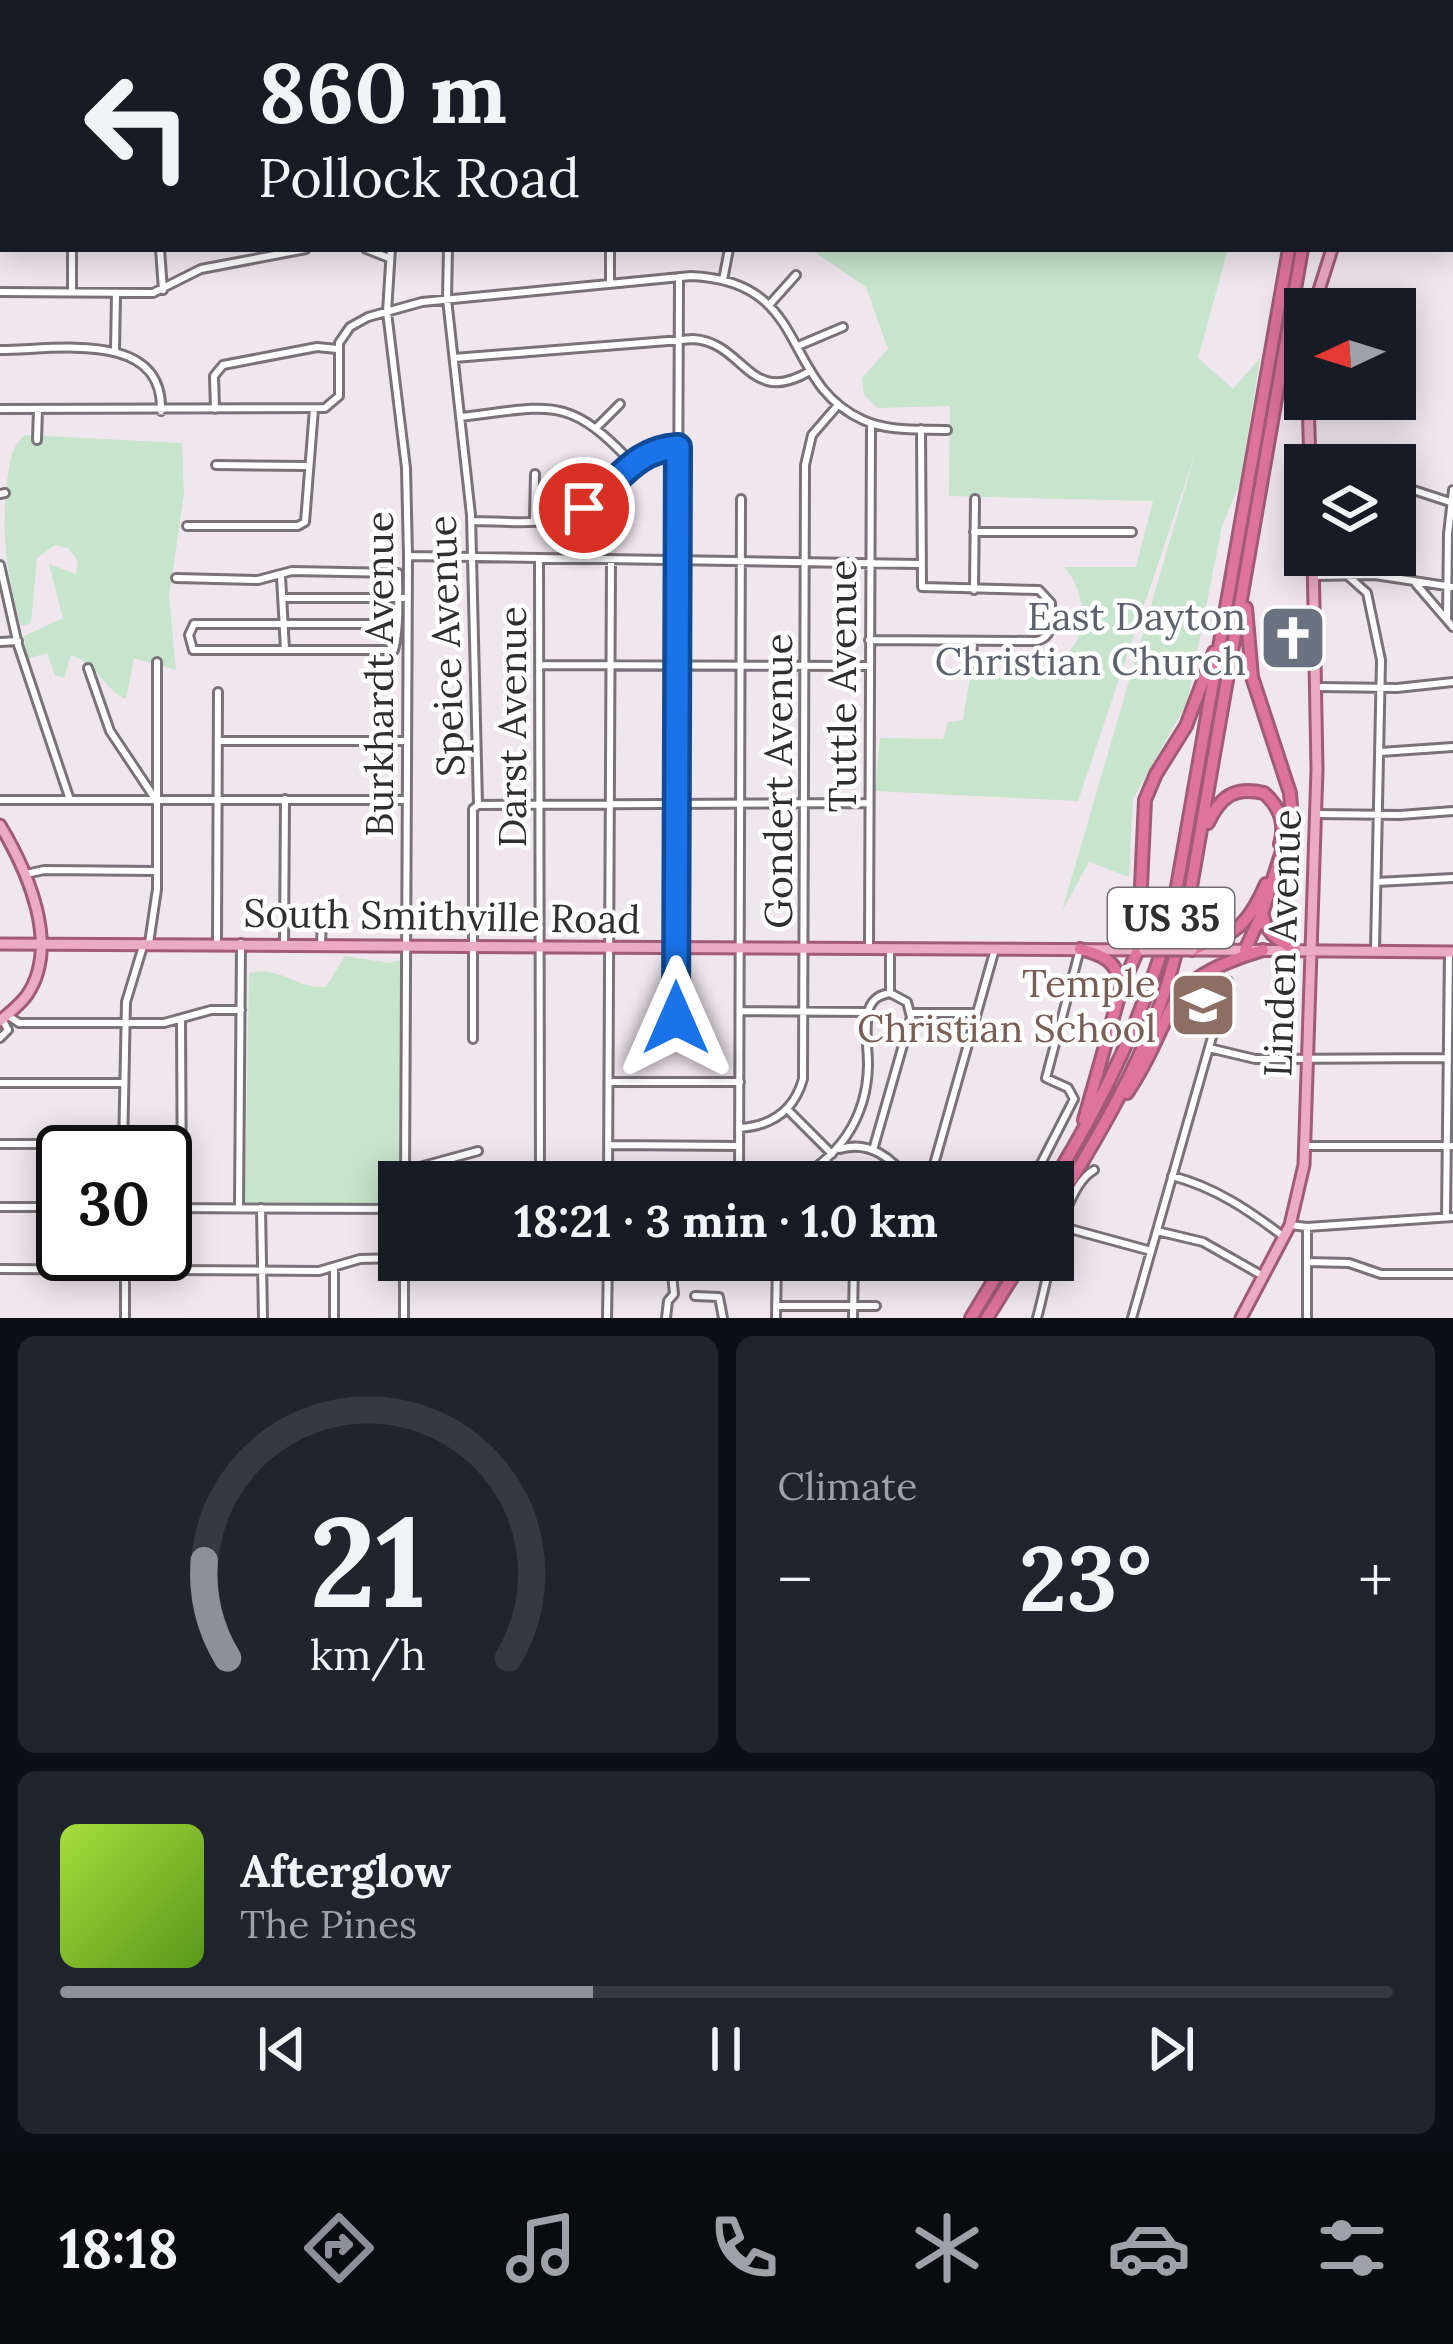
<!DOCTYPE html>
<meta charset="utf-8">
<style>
body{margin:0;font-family:Lora,serif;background:#20242c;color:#f1f3f6;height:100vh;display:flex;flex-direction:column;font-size:45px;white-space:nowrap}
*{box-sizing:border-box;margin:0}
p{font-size:39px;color:#9ea1a6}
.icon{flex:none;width:66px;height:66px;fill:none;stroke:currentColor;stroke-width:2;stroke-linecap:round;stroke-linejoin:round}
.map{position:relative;height:1318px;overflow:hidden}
.details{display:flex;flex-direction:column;gap:18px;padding:18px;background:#0d0f14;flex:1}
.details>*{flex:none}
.guide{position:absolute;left:0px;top:0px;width:1455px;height:252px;box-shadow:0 6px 30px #0003;background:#171b24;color:#f1f3f6;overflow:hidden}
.needle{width:78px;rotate:266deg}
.controls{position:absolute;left:1284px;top:288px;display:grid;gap:24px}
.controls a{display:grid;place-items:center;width:132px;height:132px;border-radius:0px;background:#171b24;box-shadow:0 6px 30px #0003;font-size:60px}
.speed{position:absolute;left:36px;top:1125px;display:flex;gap:24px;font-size:60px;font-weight:700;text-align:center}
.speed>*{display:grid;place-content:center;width:156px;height:156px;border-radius:50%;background:#171b24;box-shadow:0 6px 30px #0003;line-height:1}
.speed .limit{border:6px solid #111;border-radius:18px;background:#fff;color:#111}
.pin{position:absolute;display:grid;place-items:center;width:102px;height:102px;color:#fff;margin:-51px;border:6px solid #fff;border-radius:50%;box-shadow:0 3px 12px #0007}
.me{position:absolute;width:132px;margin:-66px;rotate:0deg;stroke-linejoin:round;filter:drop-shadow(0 0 9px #0008)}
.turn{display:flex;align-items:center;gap:42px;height:252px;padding:0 60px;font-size:54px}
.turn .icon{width:156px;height:156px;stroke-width:2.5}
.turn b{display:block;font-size:84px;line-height:102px}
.big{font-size:90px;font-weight:700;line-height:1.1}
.details .tile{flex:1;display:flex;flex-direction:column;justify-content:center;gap:18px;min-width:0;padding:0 42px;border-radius:18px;background:#20242c}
.details .dial{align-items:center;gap:0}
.dial svg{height:312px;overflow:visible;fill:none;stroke:#363941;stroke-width:7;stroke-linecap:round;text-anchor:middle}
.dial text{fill:#f1f3f6;stroke:none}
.song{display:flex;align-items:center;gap:36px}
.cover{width:144px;height:144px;border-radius:18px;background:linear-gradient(135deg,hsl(80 70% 55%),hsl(90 70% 35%))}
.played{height:12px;border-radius:6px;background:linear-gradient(90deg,#8c9099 40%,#363941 40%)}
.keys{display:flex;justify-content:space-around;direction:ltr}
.heat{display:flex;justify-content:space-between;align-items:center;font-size:66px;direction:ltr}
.details .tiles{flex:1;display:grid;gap:18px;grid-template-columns:1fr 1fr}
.tile:last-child{grid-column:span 2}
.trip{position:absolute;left:378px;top:1161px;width:696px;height:120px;border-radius:0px;background:#171b24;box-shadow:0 6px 30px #0003;font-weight:700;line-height:120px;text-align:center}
.menu{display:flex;height:192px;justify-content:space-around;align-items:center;background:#090b0e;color:#9ea1a6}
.menu .icon{width:84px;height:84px}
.menu .current{color:#8c9099}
.menu b{font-size:54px;color:#f1f3f6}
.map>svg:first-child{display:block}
.green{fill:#c7e4cc}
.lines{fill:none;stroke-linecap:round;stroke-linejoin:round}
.minor-casing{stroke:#7a7279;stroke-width:12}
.major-casing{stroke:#a15b76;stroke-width:15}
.highway-casing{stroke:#a15b76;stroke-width:16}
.minor{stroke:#fff;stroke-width:6}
.major{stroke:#ebabc3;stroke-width:9}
.highway{stroke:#de739b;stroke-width:10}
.major-bridge-casing{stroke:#a15b76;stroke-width:15;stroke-linecap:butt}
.major-bridge{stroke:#ebabc3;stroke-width:9}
.route-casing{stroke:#114b97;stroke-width:30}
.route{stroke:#1a73e8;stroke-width:21}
.labels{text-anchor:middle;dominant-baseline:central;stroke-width:9;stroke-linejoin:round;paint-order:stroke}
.shield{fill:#fff;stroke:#6f6d6f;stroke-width:3}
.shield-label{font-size:36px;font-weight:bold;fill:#312e31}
.worship-label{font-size:39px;fill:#5b616d;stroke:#fff;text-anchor:end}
.street-label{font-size:39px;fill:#312e31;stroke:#fff}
.education-label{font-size:39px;fill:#785e54;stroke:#fff;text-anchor:end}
</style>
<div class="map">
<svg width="1453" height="1318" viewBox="0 0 1453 1318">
<rect width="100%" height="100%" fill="#efe6ee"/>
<!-- green -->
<path class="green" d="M581,0H1075L581,3Z
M810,249H1228L1198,358L1233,389L1260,358L1240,483L1222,526L1187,703L1133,799L1129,877L1089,862L1062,911L1196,451L1078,801L875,791L880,738L943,739L948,722L963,720L971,670C996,669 1036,675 1058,661C1093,638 1086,595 1065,567H1136L1153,501L949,496L950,406L878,408L864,395L862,378L888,349L866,287Z
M25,435L182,443L184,495L169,596L176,670L134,658L126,699C103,689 100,665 71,655L64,678L55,675L47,653L26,659L24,636L63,618L49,564L76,574L78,561L68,548L55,545L37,558L31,623L21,626C5,567 0,528 9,467C12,453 14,444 25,435Z
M345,956L389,963L403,960L398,1204L245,1202L249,973C284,966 295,989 326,987Z"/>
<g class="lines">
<defs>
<path id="minor" d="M39,0L41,3
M81,3L84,0
M402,3V0
M1109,3L1111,0
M1252,3L1253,0
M0,64L3,62
M0,184L3,182
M1452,206H1453
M0,238H3
M160,249L163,290
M366,249L389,258
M391,249L387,312L406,468L408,556L405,1182
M448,249L447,299L471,515L478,805L473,809V1039
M610,249V284
M723,280L729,249
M0,292L153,293L201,269L306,249
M72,292V249
M770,304L796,275
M798,346L843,327
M0,350C55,350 164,329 161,411
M115,351L116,294
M454,358L693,339C745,342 748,408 810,371
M0,409L325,408L339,396V343L350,327L368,317L422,302L691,276C812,281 779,382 863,420C889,432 920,429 947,430
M215,409L214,376L223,365L317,347L337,349
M460,417C549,407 567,393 632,463
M597,427L620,404
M37,440L38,409
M216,465L307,466
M1395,484L1450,502
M0,494L5,493
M472,521C505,521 544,527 576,513C616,494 629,450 678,447
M534,521L535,474
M1395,525L1404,514L1410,487
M187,526H298L305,522L314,409
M974,532H1132
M408,556L919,564
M539,560L540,1182
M0,565L18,645L70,800
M1347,575L1367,593L1381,660L1375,950
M281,576L285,650
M1314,576L1375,575L1453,587
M176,578L258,580L292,571L398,573C398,598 400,626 394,650H193L189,635L194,624H397
M1416,584L1453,627
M974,590L975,499
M283,598H408
M1447,619L1448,534L1453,490
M869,640L1037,641C1055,636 1051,619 1051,603L1039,590L922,587L921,429
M0,642L18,641
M972,664L973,641
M539,665L869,666
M88,668L110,731L156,800
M1317,687L1397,688L1453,682
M218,741H406
M1380,752L1453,747
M0,800H404
M478,805L868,803
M1316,814L1400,815L1453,811
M26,874L44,870L157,871
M1377,882L1453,878
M149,943L157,889V662
M217,944L218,692
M284,945L285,799
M321,945L322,919L327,914
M869,948L871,424
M890,993V949
M740,1011L868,1012
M911,1013H977
M7,1015L19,1023H164L211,1010H241
M181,1020L182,1208
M676,1029L679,277
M0,1038L8,1030L2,1019
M1209,1048L1255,1059L1448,1058
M609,1082H740
M0,1083H124
M788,1110L832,1154
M739,1128C772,1126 794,1111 803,1079L805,465L812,435L838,405
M0,1144H122
M609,1145L739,1146
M1305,1146H1453
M840,1149C869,1140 893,1158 909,1182
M873,1150L911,1017L907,1002L890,993
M123,1152L126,1002L144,943
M405,1171L478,1151
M1172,1176C1215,1187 1250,1211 1284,1237
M1032,1181L1074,1099L1068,1088L1046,1078L1080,949
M608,1182L611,561
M739,1182L741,499
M790,1182C838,1160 867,1119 868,1065C868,1048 864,1025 869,1009C873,998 880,995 890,993
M824,1182L827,1162
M929,1182L995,949
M0,1207H63
M165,1208L399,1209
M239,1208L241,943
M261,1208L263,1318
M1446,1217L1449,951
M1290,1225L1307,1227L1453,1217
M1063,1227L1151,1251
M1307,1227V1318
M1157,1231L1203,1242L1263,1276
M125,1254V1318
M1307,1262L1349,1263L1381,1274H1453
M0,1269L319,1271L360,1259L399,1258
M334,1270V1318
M607,1271L672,1274L674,1294L668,1301L666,1318
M695,1296L719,1297L723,1318
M776,1306H876
M404,1318V1260
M607,1318L608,1260
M776,1318L777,1260
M853,1318L854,1260
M1037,1318C1047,1283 1062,1187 1094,1170
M1132,1318L1228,981"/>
<path id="major" d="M153,3L160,0
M178,3L186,0
M1421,3L1423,0
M0,109L3,107
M0,119L3,118
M1313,309L1332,249
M1308,399L1310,465
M0,825C27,870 61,945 27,995C20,1005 9,1013 0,1021
M0,944L1144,950
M1197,950L1453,952
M1241,1318L1290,1225L1304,1165L1317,769L1313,555"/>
<path id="highway" d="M1346,3L1347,0
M1354,3L1355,0
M1370,3L1371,0
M1385,3L1386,0
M1208,823C1220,797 1234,786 1264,793C1279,806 1286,824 1280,844
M1263,915C1265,934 1281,941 1295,950
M1080,949C1104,955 1116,961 1122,986L1084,1120
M1192,950C1235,933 1247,928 1266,884
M1245,950L1263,911L1292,819L1290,793L1252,677L1246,608
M1122,986L1138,950L1145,800L1156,774L1186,726L1214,652
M1127,1093C1182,1012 1152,983 1263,950
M1053,1182C1105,1097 1143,1017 1171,921L1289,249
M1053,1210C1097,1139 1141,1065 1167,985C1175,959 1181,931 1188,904L1302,249
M971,1318L1006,1260
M987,1318L1023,1260"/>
</defs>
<!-- minor casing -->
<use href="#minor" class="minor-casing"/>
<!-- major casing -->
<use href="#major" class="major-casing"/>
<!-- highway casing -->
<use href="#highway" class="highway-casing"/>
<!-- minor -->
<use href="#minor" class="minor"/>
<!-- major -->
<use href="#major" class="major"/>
<!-- highway -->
<use href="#highway" class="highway"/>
<defs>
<path id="major-bridge" d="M1144,950H1192"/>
</defs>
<!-- major-bridge casing -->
<use href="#major-bridge" class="major-bridge-casing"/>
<!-- major-bridge -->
<use href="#major-bridge" class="major-bridge"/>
</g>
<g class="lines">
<defs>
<path id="route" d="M584,508C617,485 633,449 678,447L676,1018"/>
</defs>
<!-- route casing -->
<use href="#route" class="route-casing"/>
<!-- route -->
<use href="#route" class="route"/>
</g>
<!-- icons -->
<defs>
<symbol id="church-square" viewBox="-11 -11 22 22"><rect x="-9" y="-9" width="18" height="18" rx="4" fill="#6b7280" stroke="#fff"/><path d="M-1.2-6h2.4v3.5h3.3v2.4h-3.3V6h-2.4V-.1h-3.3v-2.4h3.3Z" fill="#fff"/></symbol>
<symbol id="school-square" viewBox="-11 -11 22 22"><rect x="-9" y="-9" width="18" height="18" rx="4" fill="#8d6e63" stroke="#fff"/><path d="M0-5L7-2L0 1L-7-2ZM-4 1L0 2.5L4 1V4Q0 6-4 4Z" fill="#fff"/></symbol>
</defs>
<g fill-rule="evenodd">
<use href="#church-square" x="1255" y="600" width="76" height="76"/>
<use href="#school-square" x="1165" y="967" width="76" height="76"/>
</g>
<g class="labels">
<!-- shield labels -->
<rect class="shield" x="1108" y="888" width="126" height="60" rx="9"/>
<g class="shield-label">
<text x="1171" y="918">US 35</text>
</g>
<!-- worship labels -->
<g class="worship-label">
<text x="1246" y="616">East Dayton<tspan x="1246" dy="45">Christian Church</tspan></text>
</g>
<!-- street labels -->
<g class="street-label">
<text transform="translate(446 646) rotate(-92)">Speice Avenue</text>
<text transform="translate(379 674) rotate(-90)">Burkhardt Avenue</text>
<text transform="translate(842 686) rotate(-90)">Tuttle Avenue</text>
<text transform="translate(512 727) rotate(-90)">Darst Avenue</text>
<text transform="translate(778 781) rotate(-90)">Gondert Avenue</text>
<text transform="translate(442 916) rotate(1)">South Smithville Road</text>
<text transform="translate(1282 943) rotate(-88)">Linden Avenue</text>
</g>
<!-- education labels -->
<g class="education-label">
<text x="1156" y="983">Temple<tspan x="1156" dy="45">Christian School</tspan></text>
</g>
</g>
</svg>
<div class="controls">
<a><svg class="needle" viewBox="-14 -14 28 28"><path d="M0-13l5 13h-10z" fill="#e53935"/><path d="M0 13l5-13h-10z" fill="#9ea1a6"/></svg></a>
<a><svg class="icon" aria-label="layers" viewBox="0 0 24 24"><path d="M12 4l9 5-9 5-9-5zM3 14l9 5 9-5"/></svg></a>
</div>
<div class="speed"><div class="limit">30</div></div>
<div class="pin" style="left:584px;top:508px;background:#d93025"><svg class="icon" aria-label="arrive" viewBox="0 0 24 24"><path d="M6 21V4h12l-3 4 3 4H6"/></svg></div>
<svg class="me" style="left:676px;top:1018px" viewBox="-20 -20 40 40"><path d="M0-17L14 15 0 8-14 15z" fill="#1a73e8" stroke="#fff" stroke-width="4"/></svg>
<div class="trip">18:21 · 3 min · 1.0 km</div>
<div class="guide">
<div class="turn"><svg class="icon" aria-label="left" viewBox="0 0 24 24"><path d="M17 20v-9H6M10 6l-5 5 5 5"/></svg><div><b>860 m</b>Pollock Road</div></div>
</div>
</div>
<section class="details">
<div class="tiles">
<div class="tile dial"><svg viewBox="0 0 100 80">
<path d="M14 69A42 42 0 1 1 86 69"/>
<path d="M14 69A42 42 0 0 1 8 44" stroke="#8c9099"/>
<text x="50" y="56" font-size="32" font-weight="700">21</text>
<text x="50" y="72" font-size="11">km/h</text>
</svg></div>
<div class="tile"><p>Climate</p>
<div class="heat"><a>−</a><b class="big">23°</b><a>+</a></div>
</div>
<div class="tile">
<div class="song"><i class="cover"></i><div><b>Afterglow</b><p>The Pines</p></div></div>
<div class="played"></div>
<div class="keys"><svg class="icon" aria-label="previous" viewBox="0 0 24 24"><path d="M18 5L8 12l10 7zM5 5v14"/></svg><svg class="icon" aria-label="pause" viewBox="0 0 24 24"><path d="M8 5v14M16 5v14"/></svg><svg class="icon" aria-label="next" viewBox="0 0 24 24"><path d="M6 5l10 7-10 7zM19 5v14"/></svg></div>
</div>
</div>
</section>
<nav class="menu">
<b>18:18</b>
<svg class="icon current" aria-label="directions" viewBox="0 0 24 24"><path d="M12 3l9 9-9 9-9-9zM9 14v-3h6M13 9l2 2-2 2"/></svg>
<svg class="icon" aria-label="music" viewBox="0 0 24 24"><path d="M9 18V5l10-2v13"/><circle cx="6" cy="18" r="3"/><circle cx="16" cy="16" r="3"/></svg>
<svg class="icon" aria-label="phone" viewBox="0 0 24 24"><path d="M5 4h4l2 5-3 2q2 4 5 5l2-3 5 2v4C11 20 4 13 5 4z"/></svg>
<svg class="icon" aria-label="climate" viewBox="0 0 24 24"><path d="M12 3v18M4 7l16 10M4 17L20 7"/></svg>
<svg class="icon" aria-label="car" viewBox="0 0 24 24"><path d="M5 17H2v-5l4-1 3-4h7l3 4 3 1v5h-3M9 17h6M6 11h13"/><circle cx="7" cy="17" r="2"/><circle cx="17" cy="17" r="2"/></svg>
<svg class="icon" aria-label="filters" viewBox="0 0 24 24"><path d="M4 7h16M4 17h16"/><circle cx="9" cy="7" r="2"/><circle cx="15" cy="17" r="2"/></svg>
</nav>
